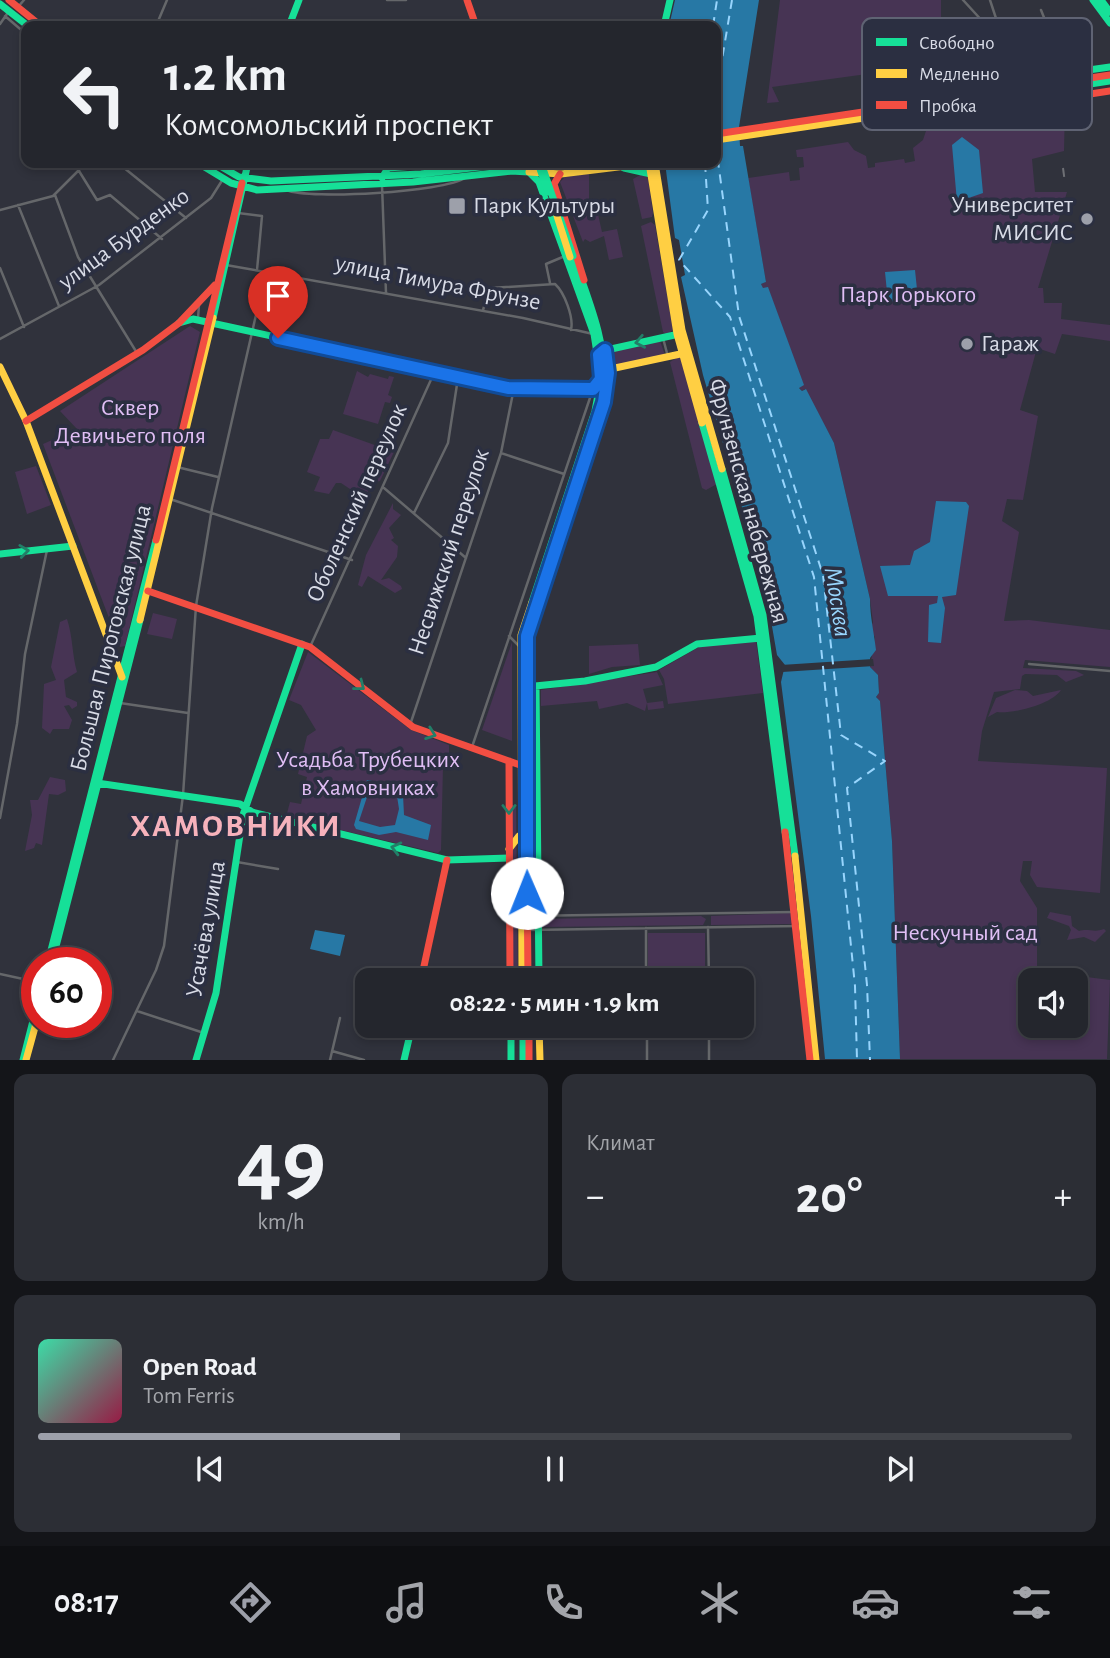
<!DOCTYPE html>
<html lang="ru">
<meta charset="utf-8">
<style>
body{margin:0;font-family:"Alegreya Sans",sans-serif;background:#2c2e35;color:#f1f3f6;height:100vh;display:flex;flex-direction:column;font-size:26px;white-space:nowrap}
*{box-sizing:border-box;margin:0}
p{font-size:23px;color:#a3a5aa}
.icon{flex:none;width:38px;height:38px;fill:none;stroke:currentColor;stroke-width:2;stroke-linecap:round;stroke-linejoin:round}
.map{position:relative;height:1060px;overflow:hidden}
.side{display:flex;flex-direction:column;gap:14px;padding:14px;background:#141519;flex:1}
.side>*{flex:none}
.top-card{position:absolute;left:21px;top:21px;width:700px;height:147px;border-radius:14px;box-shadow:0 4px 10px #0003,0 0 0 2px #414349;background:#24262d;color:#f1f3f6;overflow:hidden}
.fabs{position:absolute;left:1018px;top:968px;display:grid;gap:14px}
.fabs a{display:grid;place-items:center;width:70px;height:70px;border-radius:14px;background:#24262d;box-shadow:0 4px 10px #0003,0 0 0 2px #414349;font-size:35px}
.speed{position:absolute;left:21px;top:947px;display:flex;gap:14px;font-size:35px;font-weight:700;text-align:center}
.speed>*{display:grid;place-content:center;width:91px;height:91px;border-radius:50%;background:#24262d;box-shadow:0 4px 10px #0003,0 0 0 2px #414349;line-height:1}
.speed .limit{border:10px solid #d22;background:#fff;color:#111}
.pin{position:absolute;display:grid;place-items:center;width:60px;height:60px;color:#fff;margin:-72px -30px;border-radius:50% 50% 50% 0;rotate:-45deg;box-shadow:0 0 7px #0007}
.pin .icon{rotate:45deg}
.me{position:absolute;width:77px;margin:-38px;rotate:359deg;stroke-linejoin:round;filter:drop-shadow(0 0 5px #0008)}
.turn{display:flex;align-items:center;gap:24px;height:147px;padding:0 28px;font-size:32px}
.turn .icon{width:91px;height:91px;stroke-width:2.5}
.turn b{display:block;font-size:49px;line-height:60px}
.big{font-size:52px;font-weight:700;line-height:1.1}
.side .card{flex:1;display:flex;flex-direction:column;justify-content:center;gap:10px;min-width:0;padding:0 24px;border-radius:14px;background:#2c2e35}
.side .dial{align-items:center;gap:0}
.dial b{font-size:91px;line-height:1}
.song{display:flex;align-items:center;gap:21px}
.cover{width:84px;height:84px;border-radius:10px;background:linear-gradient(135deg,hsl(160 70% 55%),hsl(340 70% 35%))}
.played{height:7px;border-radius:4px;background:linear-gradient(90deg,#9da0aa 35%,#414349 35%)}
.keys{display:flex;justify-content:space-around;direction:ltr}
.heat{display:flex;justify-content:space-between;align-items:center;font-size:38px;direction:ltr}
.side .tiles{flex:1;display:grid;gap:14px;grid-template-columns:1fr 1fr}
.card:last-child{grid-column:span 2}
.trip{position:absolute;left:355px;top:968px;width:399px;height:70px;border-radius:14px;background:#24262d;box-shadow:0 4px 10px #0003,0 0 0 2px #414349;font-weight:700;line-height:70px;text-align:center}
.dock{display:flex;height:112px;justify-content:space-around;align-items:center;background:#0e0f12;color:#a3a5aa}
.dock .icon{width:49px;height:49px}
.dock .current{color:#9da0aa}
.dock b{font-size:32px;color:#f1f3f6}
.map>svg:first-child{display:block}
.green{fill:#473454;fill-rule:evenodd}
.water{fill:#2778a5;fill-rule:evenodd}
.pier{fill:#30323c}
.lines{fill:none;stroke-linecap:round;stroke-linejoin:round}
.ferry{stroke:#98d5fd;stroke-width:2;stroke-dasharray:9 7;stroke-linecap:butt}
.street{stroke:#65676a;stroke-width:2.5}
.fast{stroke:#16e098;stroke-width:7}
.slow{stroke:#ffcf43;stroke-width:7}
.jam{stroke:#f24e42;stroke-width:7}
.rail{stroke:#6e7075;stroke-width:2;stroke-dasharray:9 9;stroke-linecap:butt}
.fast-bridge{stroke:#16e098;stroke-width:7}
.slow-bridge{stroke:#ffcf43;stroke-width:7}
.oneway{stroke:#227f68}
.route-casing{stroke:#114b97;stroke-width:18}
.route{stroke:#1a73e8;stroke-width:12}
.poi-dot{fill:#9da0aa;stroke:#2b2f41;stroke-width:2.5}
.labels{text-anchor:middle;dominant-baseline:central;stroke-width:7;stroke-linejoin:round;paint-order:stroke}
.poi-label{font-size:24px;fill:#d8dbe6;stroke:#2b2f41;text-anchor:start}
.street-label{font-size:24px;fill:#d8dbe6;stroke:#2b2f41}
.park-label{font-size:24px;fill:#e0bef5;stroke:#2b2f41}
.water-label{font-size:26px;font-style:italic;fill:#98d5fd;stroke:#2b2f41}
.district-label{font-size:32px;font-weight:bold;letter-spacing:2px;fill:#f6b2bc;stroke:#2b2f41}
.key{fill:#2b2f41;stroke:#5f6373;stroke-width:2}
.key-label{font-size:19px;fill:#d8dbe6}
</style>
<div class="map">
<svg width="1110" height="1060" viewBox="0 0 1110 1060">
<rect width="100%" height="100%" fill="#30323c"/>
<!-- green -->
<path class="green" d="M780,0H941V57L933,65L772,87L779,102L767,103Z
M1057,104H1065L1064,151L1032,159L1035,192H1067L1038,288H1043L1044,303H1062L1061,319L1110,325V341L1062,334L1055,354L1037,348L1020,410L1038,416L1023,500L1007,499L1002,521L1019,532L1004,621L1029,620L1110,630V667L1025,660L1023,668L1076,671L1084,675L1066,682L1057,675L1025,674L1022,676L1020,689L994,692L982,731L978,761L1107,768L1100,893L1037,887L1030,875L1032,861H1023L1020,881L1037,908V974L1042,978L1071,975L1110,980L1107,1059H900L892,841L880,701L876,697L879,693L878,675L870,667L875,637L870,630L873,622L870,599L834,443L805,389L802,391L799,387L803,384L768,288L763,289L761,284L766,282L748,178L789,172L790,181L800,180L799,168L804,167L803,157H797L796,150L848,142L854,150L866,156L868,168L875,167V163L904,159L905,163L915,161L913,148L923,140L926,131L967,125L971,118ZM1031,980H1076V1026H1031Z
M589,174V200L595,201L602,232L617,229L623,257L609,260L604,236L590,242L585,239L583,242L560,182L565,177Z
M642,174L648,178L653,213L652,217L642,219L633,179Z
M651,222L655,225L673,330L667,335L663,332L641,226Z
M190,326L200,332L125,646L120,647L43,444L77,429L60,411Z
M660,341L665,355L615,366L613,350Z
M678,357L681,359L717,484L706,490L702,488L670,362Z
M357,371L368,377L370,374L388,379L389,376L394,377L388,395L392,397L390,403L385,402L378,424L343,414Z
M333,430L394,452L380,481L374,482L368,490V501L341,483H336L329,494L314,491L320,477L307,472L320,439H329Z
M36,466L51,505L27,514L15,472Z
M393,503V509L401,515L389,528L394,538L391,540L398,546L397,557L381,580L389,578L401,586L402,589L395,593L368,576L362,587L358,585L366,555Z
M153,613L177,619L172,639L147,634Z
M67,619C73,637 72,655 77,672L64,680L66,697L77,702V706L72,709L69,705L64,706L72,720L69,729H53L50,734L42,728L44,684L56,680L51,667L60,622Z
M756,641L763,693L668,704L664,679L659,670L701,646Z
M512,642V741L482,730Z
M638,644L640,665L612,667L589,674V646Z
M308,652L411,730L449,745V765L443,766L441,850L438,853L286,817L290,802L301,804L307,777L298,774L307,736L316,730L301,705L289,700Z
M657,672L663,685L643,689L647,703L663,701L664,708L648,710L647,703L645,711L627,703L599,709L597,701L541,706V690Z
M1015,690L1027,691L1033,696L1061,690C1051,705 1012,714 997,712L988,717L996,698Z
M50,777L65,780L66,791L58,795L49,794L42,845L36,843L34,848L25,851L32,815L30,800H38Z
M530,795H536L537,912L534,913L530,911Z
M510,805H516L518,980H512Z
M1050,912L1071,916L1072,926L1079,931C1088,928 1094,933 1104,929L1106,931L1095,942L1084,937L1067,940L1071,930L1069,926L1047,918Z
M790,913L794,921L791,924L711,925V916Z
M701,916L706,919L703,925L541,927L540,924L541,919Z
M648,933H705V968L648,969Z"/>
<!-- water -->
<path class="water" d="M675,0H759L739,127L740,146H743L766,282L761,284L763,288L768,287L804,385L799,388L802,391L806,389L834,443L870,599C870,617 874,632 876,650L870,658V667L878,675L879,693L876,697L880,701L892,841L900,1059H825L811,916L781,682L785,665L777,655L765,586L703,375L681,277L685,275L679,240L675,238L665,163H716V26H669Z
M962,137L979,150L983,193L957,202L952,145Z
M915,270L918,299L888,302L885,272Z
M936,501L966,502L969,506L956,595L942,597L945,608L941,643L928,642L929,605L937,603L938,596H888L880,566L910,565L914,551L930,542Z
M367,780L399,786L403,795L404,815L431,825L428,840L396,832L379,835L356,829L354,825ZM369,791L397,796L399,809L395,825L380,827L359,821Z
M315,930L345,935L340,956L310,949Z"/>
<!-- pier -->
<path class="pier" d="M873,659L874,666L782,672L781,665Z"/>
<g class="lines">
<!-- ferry -->
<path class="ferry" d="M732,0L716,95L717,154L739,316L823,575L841,735L885,761L847,788L867,985L870,1060
M713,26L717,0
M705,163L708,210L679,260L730,317L814,577L855,986L857,1060"/>
<!-- street -->
<path class="street" d="M387,0H406
M963,0L985,24L997,19
M990,0L1016,79
M18,7L24,0
M1041,10L1061,60
M5,16L26,34
M0,24L9,11
M156,26L167,0
M1062,65L1063,73
M118,163L186,218
M79,171L97,200L110,195L162,239
M382,185L386,293
M286,190C311,200 443,192 465,178
M55,195L78,257L137,353
M18,205L59,306
M0,210L53,196L86,163
M238,213L262,216L257,270
M226,265L523,318L593,334
M0,268L24,327
M550,283L546,264L565,256
M483,310L490,288L555,284C564,292 574,317 571,330
M198,318L199,305
M663,338L668,357
M0,339L99,285L211,198L223,179
M501,453L564,474
M177,467L218,477
M384,488L466,558
M170,499L352,560
M414,513L448,443L458,378
M509,636L519,646
M310,647L434,373
M1029,664L1110,671
M120,703L188,713
M410,725L501,453L514,388
M472,747L593,389
M0,818L17,724L25,654L47,550
M237,862L278,869
M521,916L794,912
M708,927L709,980
M646,928V980
M528,930L803,926
M0,974L37,982
M137,1011L204,1033
M647,1026V1060
M332,1051L364,1060
M113,1060L156,970L164,946L183,795L196,606L212,508L266,271
M330,1060L340,1018
M709,1060V1026"/>
<!-- fast -->
<path class="fast" d="M1093,0L1110,23
M1101,0L1110,12
M0,4L28,26
M289,26L299,0
M664,26L670,0
M1012,96L1110,81
M911,105L934,92L1110,67
M198,163L231,183L257,190L413,182L513,171
M215,163L239,177L271,181L421,174L512,163
M624,168L651,174
M523,169L557,163
M511,171L529,172L539,182L594,334L601,379L595,411L532,602
M382,178L388,168L452,163L470,166
M570,257L577,280
M213,318L248,163
M179,323L193,319L506,387L589,389L599,382
M602,351L679,334
M702,423L757,616L785,832
M722,469L763,615L795,856
M0,554L73,546
M540,600L605,392C607,343 589,301 573,256
M536,686L539,980
M525,687L585,681L656,667L697,644L761,638
M97,783L240,804L252,812L447,860L509,858
M48,962L156,540
M52,962L140,620
M511,1026V1060
M523,1026V1060
M23,1060L37,1005
M196,1060L216,993L243,815L302,644
M404,1060L412,1026"/>
<!-- slow -->
<path class="slow" d="M716,140L1012,96
M649,163L677,334L702,423
M655,163L682,330L722,469
M529,172L561,174L651,163
M0,367L26,421L122,677
M608,377L615,368L685,353
M140,620L213,318
M509,849L519,836
M795,856L816,1060
M522,980L521,635L532,602
M539,1026L540,1060
M26,1060L37,1020"/>
<!-- jam -->
<path class="jam" d="M9,0L41,26
M467,0L476,26
M949,108L979,111L1110,91
M716,134L1110,75
M560,174L554,184L584,280
M26,421L143,350L179,323L215,285
M156,540L242,183
M148,591L310,647L413,727L520,765
M509,761L510,980
M785,832L810,1060
M421,980L447,860
M528,980L525,646L540,600
M529,1026V1060"/>
<!-- rail -->
<path class="rail" d="M1063,168L1065,183"/>
<!-- fast-bridge -->
<path class="fast-bridge" d="M538,163L548,192
M541,163L573,256"/>
<!-- slow-bridge -->
<path class="slow-bridge" d="M557,216L570,257"/>
</g>
<!-- one-way arrows -->
<defs><path id="oneway-chevron" d="M-2-3.5L2.5 0L-2 3.5" fill="none" stroke-width="1.6" stroke-linecap="round" stroke-linejoin="round" transform="scale(1.75)"/></defs>
<g class="oneway">
<use href="#oneway-chevron" transform="translate(640 342) rotate(169)"/>
<use href="#oneway-chevron" transform="translate(24 551) rotate(-7)"/>
<use href="#oneway-chevron" transform="translate(360 686) rotate(38)"/>
<use href="#oneway-chevron" transform="translate(431 734) rotate(20)"/>
<use href="#oneway-chevron" transform="translate(509 809) rotate(90)"/>
<use href="#oneway-chevron" transform="translate(396 848) rotate(-166)"/>
</g>
<g class="lines">
<defs>
<path id="route" d="M278,338L508,388L593,389L601,379L599,355L605,350L608,373L604,402L527,636V893"/>
</defs>
<!-- route casing -->
<use href="#route" class="route-casing"/>
<!-- route -->
<use href="#route" class="route"/>
</g>
<!-- markers -->
<g class="poi-dot">
<rect x="448" y="197" width="18" height="18" rx="3.5"/>
<circle cx="1087" cy="219" r="7"/>
<circle cx="967" cy="344" r="7"/>
</g>
<g class="labels">
<!-- poi labels -->
<g class="poi-label">
<text x="1073" y="205" text-anchor="end">Университет<tspan x="1073" dy="28">МИСИС</tspan></text>
<text x="473" y="206">Парк Культуры</text>
<text x="981" y="344">Гараж</text>
</g>
<!-- street labels -->
<g class="street-label">
<text transform="translate(124 239) rotate(-36)">улица Бурденко</text>
<text transform="translate(438 283) rotate(11)">улица Тимура Фрунзе</text>
<text transform="translate(748 501) rotate(75)">Фрунзенская набережная</text>
<text transform="translate(357 503) rotate(-66)">Оболенский переулок</text>
<text transform="translate(449 552) rotate(-72)">Несвижский переулок</text>
<text transform="translate(111 638) rotate(-76)">Большая Пироговская улица</text>
<text transform="translate(206 929) rotate(-80)">Усачёва улица</text>
</g>
<!-- park labels -->
<g class="park-label">
<text x="908" y="295">Парк Горького</text>
<text x="130" y="408">Сквер<tspan x="130" dy="28">Девичьего поля</tspan></text>
<text x="368" y="760">Усадьба Трубецких<tspan x="368" dy="28">в Хамовниках</tspan></text>
<text x="965" y="933">Нескучный сад</text>
</g>
<!-- water labels -->
<g class="water-label">
<text transform="translate(838 602) rotate(81)">Москва</text>
</g>
<!-- district labels -->
<g class="district-label">
<text x="236" y="826">ХАМОВНИКИ</text>
</g>
</g>
<!-- legend -->
<rect x="862" y="18" width="230" height="112" rx="10" class="key"/>
<rect x="876" y="38" width="31" height="8" fill="#16e098"/>
<rect x="876" y="69" width="31" height="9" fill="#ffcf43"/>
<rect x="876" y="101" width="31" height="8" fill="#f24e42"/>
<g class="key-label">
<text x="919" y="49">Свободно</text>
<text x="919" y="80">Медленно</text>
<text x="919" y="112">Пробка</text>
</g>
</svg>
<div class="fabs">
<a><svg class="icon" aria-label="sound" viewBox="0 0 24 24"><path d="M4 9h4l5-4v14l-5-4H4zM17 9q2 3 0 6"/></svg></a>
</div>
<div class="speed"><div class="limit">60</div></div>
<div class="pin" style="left:278px;top:338px;background:#d93025"><svg class="icon" aria-label="arrive" viewBox="0 0 24 24"><path d="M6 21V4h12l-3 4 3 4H6"/></svg></div>
<svg class="me" style="left:527px;top:893px" viewBox="-20 -20 40 40"><circle r="19" fill="#fff"/><path d="M0-13L10 11 0 6-10 11z" fill="#1a73e8"/></svg>
<div class="trip">08:22 · 5 мин · 1.9 km</div>
<div class="top-card">
<div class="turn"><svg class="icon" aria-label="left" viewBox="0 0 24 24"><path d="M17 20v-9H6M10 6l-5 5 5 5"/></svg><div><b>1.2 km</b>Комсомольский проспект</div></div>
</div>
</div>
<section class="side">
<div class="tiles">
<div class="card dial"><b>49</b><p>km/h</p></div>
<div class="card"><p>Климат</p>
<div class="heat"><a>−</a><b class="big">20°</b><a>+</a></div>
</div>
<div class="card">
<div class="song"><i class="cover"></i><div><b>Open Road</b><p>Tom Ferris</p></div></div>
<div class="played"></div>
<div class="keys"><svg class="icon" aria-label="previous" viewBox="0 0 24 24"><path d="M18 5L8 12l10 7zM5 5v14"/></svg><svg class="icon" aria-label="pause" viewBox="0 0 24 24"><path d="M8 5v14M16 5v14"/></svg><svg class="icon" aria-label="next" viewBox="0 0 24 24"><path d="M6 5l10 7-10 7zM19 5v14"/></svg></div>
</div>
</div>
</section>
<nav class="dock">
<b>08:17</b>
<svg class="icon current" aria-label="directions" viewBox="0 0 24 24"><path d="M12 3l9 9-9 9-9-9zM9 14v-3h6M13 9l2 2-2 2"/></svg>
<svg class="icon" aria-label="music" viewBox="0 0 24 24"><path d="M9 18V5l10-2v13"/><circle cx="6" cy="18" r="3"/><circle cx="16" cy="16" r="3"/></svg>
<svg class="icon" aria-label="phone" viewBox="0 0 24 24"><path d="M5 4h4l2 5-3 2q2 4 5 5l2-3 5 2v4C11 20 4 13 5 4z"/></svg>
<svg class="icon" aria-label="climate" viewBox="0 0 24 24"><path d="M12 3v18M4 7l16 10M4 17L20 7"/></svg>
<svg class="icon" aria-label="car" viewBox="0 0 24 24"><path d="M5 17H2v-5l4-1 3-4h7l3 4 3 1v5h-3M9 17h6M6 11h13"/><circle cx="7" cy="17" r="2"/><circle cx="17" cy="17" r="2"/></svg>
<svg class="icon" aria-label="filters" viewBox="0 0 24 24"><path d="M4 7h16M4 17h16"/><circle cx="9" cy="7" r="2"/><circle cx="15" cy="17" r="2"/></svg>
</nav>
